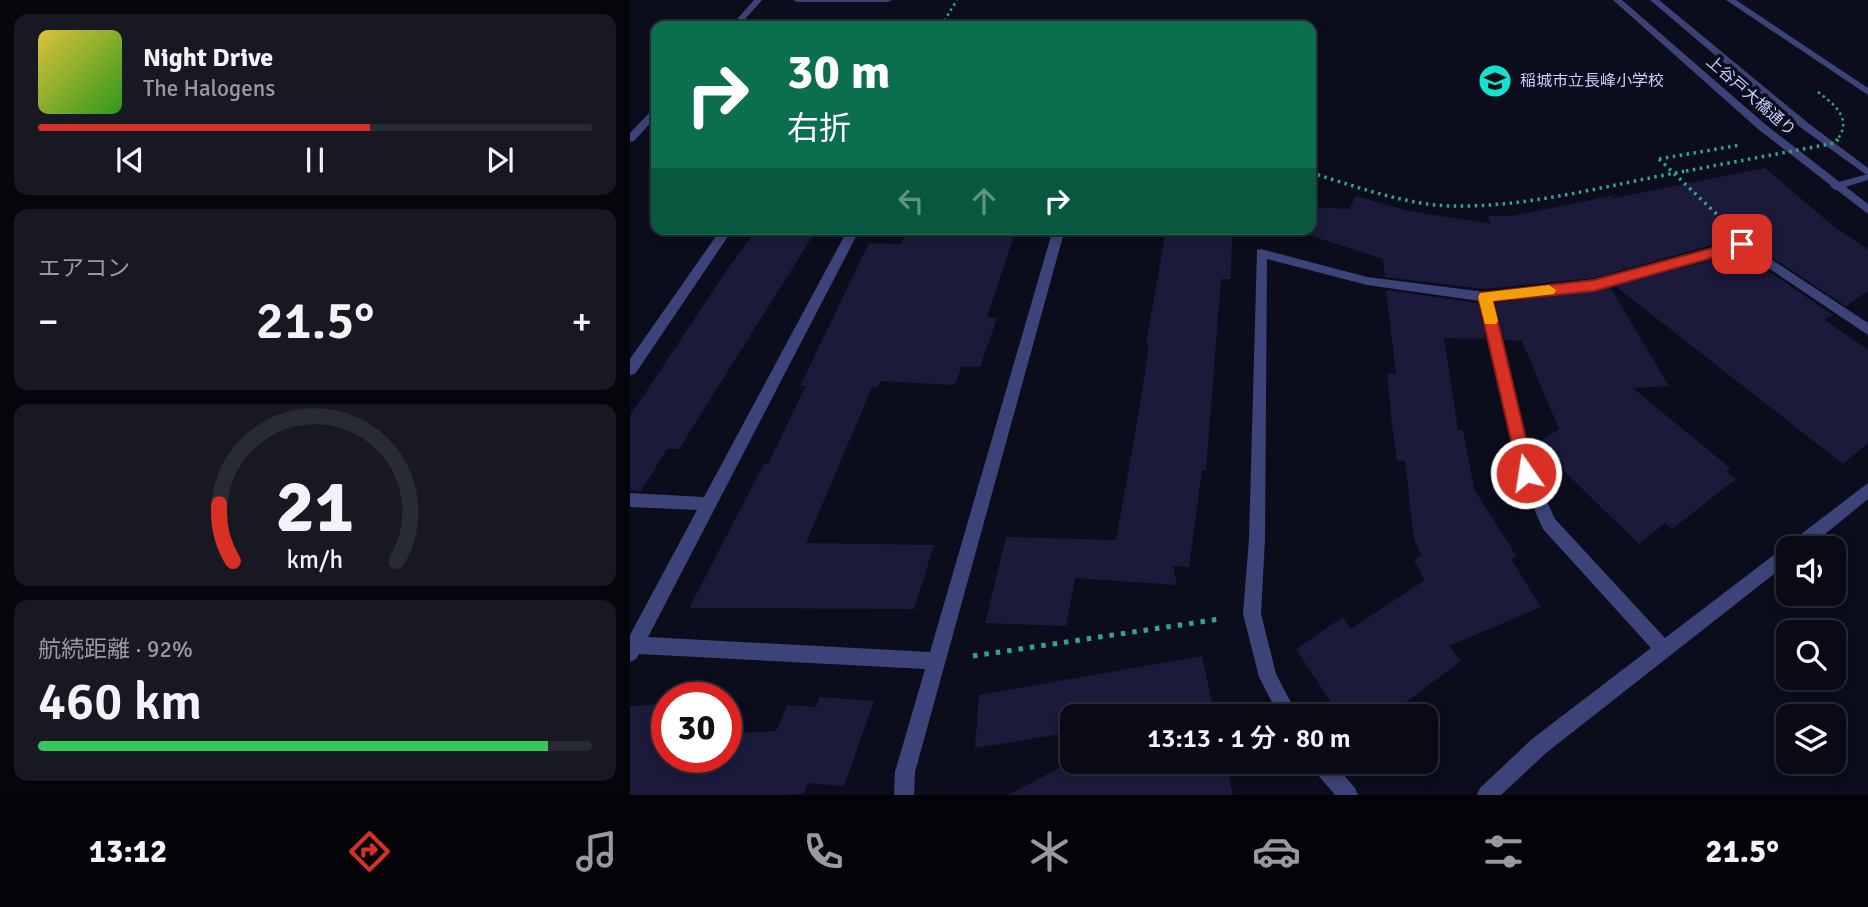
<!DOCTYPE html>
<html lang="ja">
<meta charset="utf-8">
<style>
body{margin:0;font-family:Signika,"Noto Sans JP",sans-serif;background:#171822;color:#f1f3f6;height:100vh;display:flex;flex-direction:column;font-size:26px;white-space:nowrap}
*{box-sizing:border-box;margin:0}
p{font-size:23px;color:#999aa0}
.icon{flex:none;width:38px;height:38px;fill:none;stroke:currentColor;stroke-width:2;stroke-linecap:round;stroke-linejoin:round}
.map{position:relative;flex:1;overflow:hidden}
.details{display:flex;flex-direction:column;gap:14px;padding:14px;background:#05060c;width:630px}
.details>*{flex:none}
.banner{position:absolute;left:21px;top:21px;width:665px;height:214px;border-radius:14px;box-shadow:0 4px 10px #0003,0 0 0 2px #292b34;background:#0b6e4f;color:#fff;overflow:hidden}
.tools{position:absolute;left:1146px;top:536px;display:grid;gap:14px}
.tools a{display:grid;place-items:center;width:70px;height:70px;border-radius:14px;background:#090a15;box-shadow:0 4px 10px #0003,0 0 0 2px #292b34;font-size:35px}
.speed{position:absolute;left:21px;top:682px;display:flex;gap:14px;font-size:35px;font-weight:700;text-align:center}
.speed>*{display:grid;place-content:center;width:91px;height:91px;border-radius:50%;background:#090a15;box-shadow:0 4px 10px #0003,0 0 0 2px #292b34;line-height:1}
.speed .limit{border:10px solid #d22;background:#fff;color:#111}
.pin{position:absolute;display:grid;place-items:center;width:60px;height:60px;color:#fff;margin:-30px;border-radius:14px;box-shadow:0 4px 10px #0006}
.me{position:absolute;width:77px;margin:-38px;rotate:347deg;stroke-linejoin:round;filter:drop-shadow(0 0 5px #0008)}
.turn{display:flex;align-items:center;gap:24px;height:147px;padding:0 21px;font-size:32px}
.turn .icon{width:91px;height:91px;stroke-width:2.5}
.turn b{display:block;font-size:49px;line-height:60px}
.lanes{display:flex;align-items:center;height:66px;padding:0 21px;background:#0003;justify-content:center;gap:35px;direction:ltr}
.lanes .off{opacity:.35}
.big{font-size:52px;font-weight:600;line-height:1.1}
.details .tile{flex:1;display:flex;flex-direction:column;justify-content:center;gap:10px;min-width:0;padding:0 24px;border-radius:14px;background:#171822}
.details .dial{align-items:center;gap:0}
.dial svg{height:182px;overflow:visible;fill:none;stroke:#292b34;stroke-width:7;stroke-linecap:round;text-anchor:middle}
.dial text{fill:#f1f3f6;stroke:none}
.song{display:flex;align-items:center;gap:21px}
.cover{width:84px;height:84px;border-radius:10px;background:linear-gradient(135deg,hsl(50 70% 55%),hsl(110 70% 35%))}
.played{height:7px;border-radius:4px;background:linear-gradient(90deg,#d93025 60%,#292b34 60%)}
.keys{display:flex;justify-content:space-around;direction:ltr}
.heat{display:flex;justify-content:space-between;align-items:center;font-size:38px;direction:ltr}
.charge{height:10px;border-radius:5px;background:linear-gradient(90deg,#34c759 92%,#292b34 0)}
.trip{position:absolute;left:430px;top:704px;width:378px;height:70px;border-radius:14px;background:#090a15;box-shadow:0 4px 10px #0003,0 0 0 2px #292b34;font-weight:600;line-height:70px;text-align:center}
.dock{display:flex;height:112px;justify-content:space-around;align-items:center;background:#040408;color:#999aa0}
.dock .icon{width:49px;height:49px}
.dock .current{color:#d93025}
.dock b{font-size:32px;color:#f1f3f6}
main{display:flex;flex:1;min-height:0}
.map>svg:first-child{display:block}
.building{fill:#1b1a3b}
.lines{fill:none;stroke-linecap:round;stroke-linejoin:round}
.path-far2{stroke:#35a58a;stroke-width:2.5;stroke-dasharray:2.5 3.5;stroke-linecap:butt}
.path-far1{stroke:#35a58a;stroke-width:3.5;stroke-dasharray:2.5 4.5;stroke-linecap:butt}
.path{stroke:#35a58a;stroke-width:5;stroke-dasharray:4.5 7;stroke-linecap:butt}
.minor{fill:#3b4378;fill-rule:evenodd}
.tertiary{fill:#3b4378;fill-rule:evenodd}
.path-bridge-far1{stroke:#35a58a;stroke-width:2.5;stroke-dasharray:2.5 3.5;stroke-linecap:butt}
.path-bridge{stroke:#35a58a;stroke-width:3.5;stroke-dasharray:2.5 4.5;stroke-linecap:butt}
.route{fill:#d93025;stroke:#8d1f18;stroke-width:2}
.slow{fill:#f59e0b}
.labels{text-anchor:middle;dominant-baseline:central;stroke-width:7;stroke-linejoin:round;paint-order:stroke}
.far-poi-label{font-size:16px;fill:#cbcefb;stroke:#0c0d1c;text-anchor:start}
.far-street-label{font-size:16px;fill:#cbcefb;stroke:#0c0d1c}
</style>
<main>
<section class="details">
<div class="tile">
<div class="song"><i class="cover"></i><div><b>Night Drive</b><p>The Halogens</p></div></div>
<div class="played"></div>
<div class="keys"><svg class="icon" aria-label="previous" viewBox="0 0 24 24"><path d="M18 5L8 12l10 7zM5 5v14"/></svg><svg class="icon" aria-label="pause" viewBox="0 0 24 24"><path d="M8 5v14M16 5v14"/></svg><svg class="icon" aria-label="next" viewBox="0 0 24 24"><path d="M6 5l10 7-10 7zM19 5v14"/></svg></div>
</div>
<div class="tile"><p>エアコン</p>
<div class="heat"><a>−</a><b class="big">21.5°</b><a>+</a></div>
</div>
<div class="tile dial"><svg viewBox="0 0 100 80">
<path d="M14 69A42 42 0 1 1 86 69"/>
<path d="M14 69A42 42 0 0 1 8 44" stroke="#d93025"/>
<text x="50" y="56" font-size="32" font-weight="700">21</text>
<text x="50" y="72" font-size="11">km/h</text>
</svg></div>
<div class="tile"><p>航続距離 · 92%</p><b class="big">460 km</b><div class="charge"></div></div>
</section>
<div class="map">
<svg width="1238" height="795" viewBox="0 0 1238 795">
<rect width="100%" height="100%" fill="#0c0d1c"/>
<!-- building -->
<path class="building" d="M1135,168L1203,226L1238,249V291L1216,306L1111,237L964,278L855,289L755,277L753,259L660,229H681V207L719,209L726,196L779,211L861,224L858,216H881L985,195L980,199Z
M187,229L49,449H37L11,491L0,490V416L99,267L126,230Z
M345,229H386L357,317L367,318L350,367L332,366L325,385L250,381L248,387H242L176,543L304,545L284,609L59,608L134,464H138L176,386H170L239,243L271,244L275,235L342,236Z
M536,229L602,231L601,279H591L576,471L572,470L559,567L543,566L547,585L445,578L436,626L355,623L376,537L486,540L508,417L519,345H516Z
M1110,252L1203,315L1195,320L1238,350V443L1213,464L985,286Z
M980,287L1039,386L1003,388L1100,468L1097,472L1106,479L1042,529L1035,523L1009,544L906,444L929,429L892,341L874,340L865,303Z
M756,290L848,303L856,339L814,338L828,430H833L844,489L887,557L881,559L911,607L819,646L831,661L757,716H710L666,649L713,617L721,629L795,580L784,560L792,556L784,540L775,461H767L762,425L757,373L766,374Z
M572,656L585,716H443V732L345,748L349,695Z
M190,697L244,701L214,786L178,783L173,794L150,795H0V706L37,704V758H96V734L146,731L157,705L186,707Z
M443,761H595L603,795H378Z"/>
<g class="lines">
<!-- path-far2 -->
<path class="path-far2" d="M311,26L327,0"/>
<!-- path-far1 -->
<path class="path-far1" d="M1029,159L1094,221
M1029,159L1110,145
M681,173C726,186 775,205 822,206C896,208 983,184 1056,171"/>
<!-- path -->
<path class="path" d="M343,656L590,619"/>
<!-- minor -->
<path class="minor" d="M1096,0H1106L1238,88V95Z
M237,22L240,23V26H232Z
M1238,174V180L1205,190L1200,186L1201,184Z
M91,229H103L5,374L0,375V359Z
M218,229H230L18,637L300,652L423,229H435L285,772L284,795H264L265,772L295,669L9,654L6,659L0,662V635L67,510L0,507V493L74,497Z
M1112,240L1238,323V335L1110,249L964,289L862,301L904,473L925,519L1035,638L1238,483V499L1178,548H1158V563L916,753L871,795H847L850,788L902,739L1021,648L913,529L888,473L850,301L737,285L637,259L635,539L631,614L646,674L668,716H649L629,677L613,614L619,539L627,250L631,249L737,277L855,292L964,281Z
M679,761H702L725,788L728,795H705L682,768Z"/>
<!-- tertiary -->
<path class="tertiary" d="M124,0H132L109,26H101Z
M163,0H262L258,2H167Z
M983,0H992L1136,125L1238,204V214L1128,129Z
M1020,0H1029L1178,123L1238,168V176L1170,127Z
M26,108V117L4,141L0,142V133L23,109Z"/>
<!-- path-bridge-far1 -->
<path class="path-bridge-far1" d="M1188,92C1205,105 1223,119 1207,140"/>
<!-- path-bridge -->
<path class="path-bridge" d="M1056,171L1205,143L1208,139"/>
</g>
<!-- route -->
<path class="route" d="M1112,240L1117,241V248L964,291L863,301L904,473L902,479H890L848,297L850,293L964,280Z"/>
<!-- slow -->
<path class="slow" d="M919,285L926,290L924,294L863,301L868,321L866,324H855L848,297L850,293Z"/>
<!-- icons -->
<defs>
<symbol id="school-disc" viewBox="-11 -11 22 22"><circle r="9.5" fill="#10e3d1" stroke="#0c0d1c"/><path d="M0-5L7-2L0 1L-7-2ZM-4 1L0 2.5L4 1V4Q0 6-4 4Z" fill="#111"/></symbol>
</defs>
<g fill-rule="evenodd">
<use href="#school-disc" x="846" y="62" width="38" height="38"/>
</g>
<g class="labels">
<!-- far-poi labels -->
<g class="far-poi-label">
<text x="890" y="81">稲城市立長峰小学校</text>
</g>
<!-- far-street labels -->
<g class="far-street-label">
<text transform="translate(1121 96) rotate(41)">上谷戸大橋通り</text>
</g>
</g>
</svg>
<div class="tools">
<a><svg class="icon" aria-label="sound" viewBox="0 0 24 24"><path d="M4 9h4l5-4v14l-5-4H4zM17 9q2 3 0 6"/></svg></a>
<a><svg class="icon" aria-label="search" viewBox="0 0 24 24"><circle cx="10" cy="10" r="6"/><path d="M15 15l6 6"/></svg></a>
<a><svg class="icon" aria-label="layers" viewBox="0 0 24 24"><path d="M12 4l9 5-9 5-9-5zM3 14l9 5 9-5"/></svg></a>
</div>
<div class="speed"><div class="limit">30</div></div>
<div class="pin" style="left:1112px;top:244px;background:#d93025"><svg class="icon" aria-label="arrive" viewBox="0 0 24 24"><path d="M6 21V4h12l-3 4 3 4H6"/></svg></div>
<svg class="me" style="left:896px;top:473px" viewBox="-20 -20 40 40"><circle r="17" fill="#d93025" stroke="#fff" stroke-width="3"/><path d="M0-11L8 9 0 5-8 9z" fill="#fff"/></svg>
<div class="trip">13:13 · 1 分 · 80 m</div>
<div class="banner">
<div class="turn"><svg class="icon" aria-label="right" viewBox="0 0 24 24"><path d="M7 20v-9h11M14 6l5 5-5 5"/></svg><div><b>30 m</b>右折</div></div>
<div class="lanes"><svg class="icon off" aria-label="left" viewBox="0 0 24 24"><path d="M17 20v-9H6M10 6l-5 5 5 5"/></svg><svg class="icon off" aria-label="ahead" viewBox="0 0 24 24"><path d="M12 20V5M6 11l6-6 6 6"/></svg><svg class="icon" aria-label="right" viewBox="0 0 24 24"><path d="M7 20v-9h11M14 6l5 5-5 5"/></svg></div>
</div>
</div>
</main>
<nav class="dock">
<b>13:12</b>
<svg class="icon current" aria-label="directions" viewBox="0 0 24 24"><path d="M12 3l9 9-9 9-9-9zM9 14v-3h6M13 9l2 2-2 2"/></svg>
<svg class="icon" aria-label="music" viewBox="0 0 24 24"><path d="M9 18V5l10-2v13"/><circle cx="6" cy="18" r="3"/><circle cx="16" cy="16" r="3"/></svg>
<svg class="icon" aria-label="phone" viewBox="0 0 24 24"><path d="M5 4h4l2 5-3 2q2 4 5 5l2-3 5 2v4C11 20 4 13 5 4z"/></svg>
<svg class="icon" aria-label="climate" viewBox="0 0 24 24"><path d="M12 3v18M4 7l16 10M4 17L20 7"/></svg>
<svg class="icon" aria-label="car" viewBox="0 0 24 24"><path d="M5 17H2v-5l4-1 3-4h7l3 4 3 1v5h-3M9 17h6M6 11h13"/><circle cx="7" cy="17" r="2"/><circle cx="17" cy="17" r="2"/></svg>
<svg class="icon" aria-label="filters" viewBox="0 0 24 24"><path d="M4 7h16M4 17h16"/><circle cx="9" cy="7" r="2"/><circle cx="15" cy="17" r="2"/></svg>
<b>21.5°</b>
</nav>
